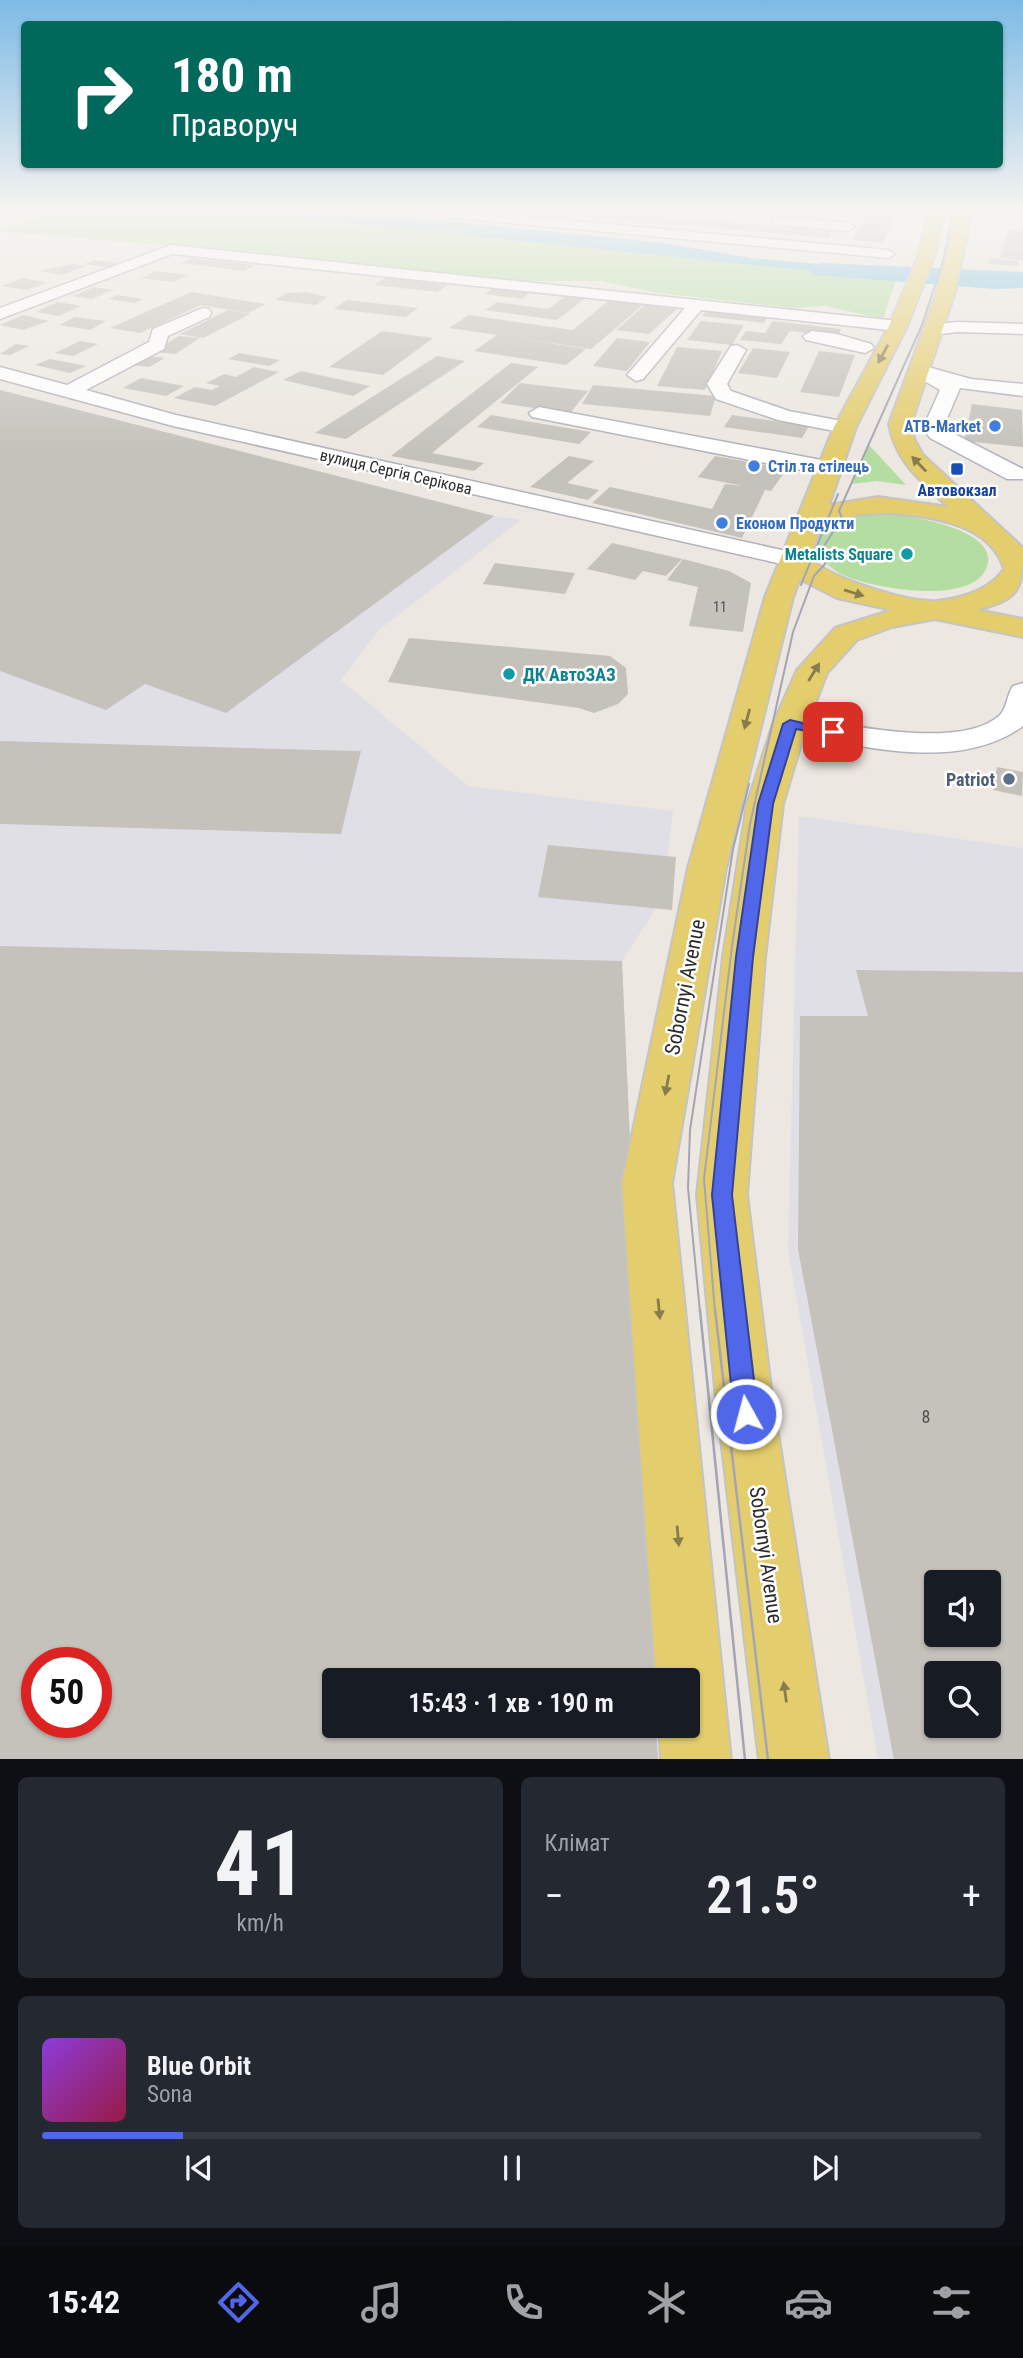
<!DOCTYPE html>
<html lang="uk">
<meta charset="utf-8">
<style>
body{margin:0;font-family:"Roboto Condensed",sans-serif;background:#242831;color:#f1f3f6;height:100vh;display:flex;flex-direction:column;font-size:26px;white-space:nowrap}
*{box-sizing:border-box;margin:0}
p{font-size:23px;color:#9ea1a6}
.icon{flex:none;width:38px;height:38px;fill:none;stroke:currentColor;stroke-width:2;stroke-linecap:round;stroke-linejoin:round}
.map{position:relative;height:1759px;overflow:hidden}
.details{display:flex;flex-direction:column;gap:18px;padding:18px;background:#0d0f14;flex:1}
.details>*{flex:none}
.hud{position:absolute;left:21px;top:21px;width:982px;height:147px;border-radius:7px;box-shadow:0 2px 5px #0004;background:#00695c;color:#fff;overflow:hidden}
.controls{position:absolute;left:924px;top:1570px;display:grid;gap:14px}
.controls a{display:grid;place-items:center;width:77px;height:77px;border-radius:7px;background:#171b24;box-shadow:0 2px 5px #0004;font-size:35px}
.speed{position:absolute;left:21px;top:1647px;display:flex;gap:14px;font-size:35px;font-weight:700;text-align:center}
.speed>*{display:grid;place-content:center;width:91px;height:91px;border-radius:50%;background:#171b24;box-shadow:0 2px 5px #0004;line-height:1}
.speed .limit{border:10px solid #d22;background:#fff;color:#111}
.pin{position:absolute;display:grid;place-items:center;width:60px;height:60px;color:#fff;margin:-30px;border-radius:14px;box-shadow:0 4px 10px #0006}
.me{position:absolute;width:77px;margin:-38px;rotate:353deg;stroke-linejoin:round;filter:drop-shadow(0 0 5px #0008)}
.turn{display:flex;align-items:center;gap:24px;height:147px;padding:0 35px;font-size:32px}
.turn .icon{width:91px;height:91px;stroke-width:2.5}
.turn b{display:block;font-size:49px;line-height:60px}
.big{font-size:52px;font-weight:600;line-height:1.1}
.details .tile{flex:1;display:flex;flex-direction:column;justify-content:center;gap:10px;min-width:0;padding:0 24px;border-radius:10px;background:#242831}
.details .dial{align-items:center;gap:0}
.dial b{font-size:91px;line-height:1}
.song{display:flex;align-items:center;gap:21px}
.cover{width:84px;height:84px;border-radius:10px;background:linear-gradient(135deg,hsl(270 70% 55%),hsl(340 70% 35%))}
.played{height:7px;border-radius:4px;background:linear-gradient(90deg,#5067e9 15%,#363941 15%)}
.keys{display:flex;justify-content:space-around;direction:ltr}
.heat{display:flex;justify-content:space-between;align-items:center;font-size:38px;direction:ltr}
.details .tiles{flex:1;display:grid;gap:18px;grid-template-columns:1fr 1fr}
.tile:last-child{grid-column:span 2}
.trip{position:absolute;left:322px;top:1668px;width:378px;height:70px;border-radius:7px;background:#171b24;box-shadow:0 2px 5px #0004;font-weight:600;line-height:70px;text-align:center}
.dock{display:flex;height:112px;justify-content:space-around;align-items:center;background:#090b0e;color:#9ea1a6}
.dock .icon{width:49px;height:49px}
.dock .selected{color:#5067e9}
.dock b{font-size:32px;color:#f1f3f6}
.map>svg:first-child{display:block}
.industrial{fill:#e1dfe6;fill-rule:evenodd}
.green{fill:#b4dda2}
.water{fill:#7ec4e3}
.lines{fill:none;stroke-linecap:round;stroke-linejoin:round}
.river{fill:#7ec4e3;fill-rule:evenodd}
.building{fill:#c5c1bb;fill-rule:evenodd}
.minor-casing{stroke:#b0b1bb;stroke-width:3}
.major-casing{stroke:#c4c4c4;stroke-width:4}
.minor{fill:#fff;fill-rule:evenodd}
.major{fill:#e4cd6d;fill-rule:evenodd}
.tram-far1{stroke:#a3a5b4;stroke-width:2}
.tram{stroke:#a3a5b4;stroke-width:2.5}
.oneway{fill:#887c4c}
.route{fill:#5067e9;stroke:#344397;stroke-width:2}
.shop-dot{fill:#3f7fe0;stroke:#fff;stroke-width:2.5}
.transit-dot{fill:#1a4fb4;stroke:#fff;stroke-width:2.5}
.culture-dot{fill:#0f9aa8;stroke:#fff;stroke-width:2.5}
.service-dot{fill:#5c6f8a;stroke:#fff;stroke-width:2.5}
.labels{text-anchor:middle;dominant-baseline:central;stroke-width:5;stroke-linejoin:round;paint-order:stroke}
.number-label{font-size:14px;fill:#525150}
.far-shop-label{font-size:16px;font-weight:bold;fill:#366cbe;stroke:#fff;text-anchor:start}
.far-street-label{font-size:16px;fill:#2c2c2c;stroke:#fff}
.far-transit-label{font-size:16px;font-weight:bold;fill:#164399;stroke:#fff}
.far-culture-label{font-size:16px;font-weight:bold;fill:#0d838f;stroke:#fff;text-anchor:end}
.culture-label{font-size:18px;font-weight:bold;fill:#0d838f;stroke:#fff;text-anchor:start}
.service-label{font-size:18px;font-weight:bold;fill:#4e5e75;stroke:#fff;text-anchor:end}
.near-number-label{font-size:18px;fill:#525150}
.near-street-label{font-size:21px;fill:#2c2c2c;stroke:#fff}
</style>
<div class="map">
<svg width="1023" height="1760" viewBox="0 0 1023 1760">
<rect width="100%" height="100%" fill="#ece7e0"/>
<!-- industrial -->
<path class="industrial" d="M0,390L494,516L521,520L379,630L341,680L468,786L673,811L662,899L622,961L654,1680H334V1726H656L658,1759H0ZM37,1662H96V1722H37Z
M799,816L1023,848V1759H878L788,1250ZM936,1582H989V1634H936ZM936,1673H989V1726H936Z"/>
<!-- green -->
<path class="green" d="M67,208H222L269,215L896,280L883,319L825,306L794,308L659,293L601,281H496L184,247L0,231V229Z
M869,445L906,485L877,481L852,484Z
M884,513C905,515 1005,529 986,569C969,606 872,588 843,575C831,569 823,561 815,550L824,526L842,518Z"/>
<!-- water -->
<path class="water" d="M222,208H311L340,213L388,215L664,243L751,258L898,271L896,280L269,215Z"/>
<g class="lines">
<!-- river -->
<path class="river" d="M823,263L1023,272V288L994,289L814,275L811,270L814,265Z"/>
</g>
<!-- building -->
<path class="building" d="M870,208H899L882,243L852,240Z
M576,209L833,231L829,238L569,215Z
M1009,229L1023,231V260L1000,258Z
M192,258L255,265L244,271L181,263Z
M990,258L1018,261V266L989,264Z
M95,260L118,263L108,267L84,264Z
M73,264L85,266L62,275L39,271Z
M156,271L188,275L173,282L141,278Z
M386,277L448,285L437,292L374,285Z
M23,278L47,283L26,290L2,286Z
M496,286L532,291L522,299L485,294Z
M94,287L113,290L92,299L73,296Z
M191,292L266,304L248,313L201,305L140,333L110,328Z
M305,292L328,297L316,305L275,300L287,293Z
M117,295L143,299L135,303L109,299Z
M567,295L587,297L557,320L485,310L497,302L548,309Z
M347,300L418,308L406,317L334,309Z
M609,300L643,305L591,349L513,337L586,349L566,365L474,351L497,335L449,328L469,315L573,330Z
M58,302L81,306L59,316L35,312Z
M645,305L677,309L649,334L616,330Z
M228,310L250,314L203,338L180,334Z
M707,310L768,316L764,323L702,316Z
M23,315L49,321L23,330L0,325Z
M75,317L106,321L90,330L59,325Z
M701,321L744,325L732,345L687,340Z
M773,321L841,329L838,336L790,331L781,344L740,340L746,331L765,333Z
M382,331L433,338L383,375L329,367Z
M179,336L200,338L175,354L154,352Z
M617,338L650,342L627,371L593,366Z
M80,341L98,344L73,356L55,353Z
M16,344L29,346L10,355L0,354Z
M677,347L722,351L705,390L657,386Z
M753,348L790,352L777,378L738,373Z
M819,351L855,355L839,397L800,392Z
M239,353L280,360L269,366L228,359Z
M149,356L165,358L149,367L133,365Z
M437,356L465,361L346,439L315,433Z
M50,359L86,366L70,373L35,365Z
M511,363L538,367L432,453L484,463L474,471L391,456Z
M254,367L279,372L215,406L174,398L195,387L212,390L220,386L206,383L224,374L236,377Z
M301,371L370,386L353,396L283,380Z
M141,378L184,386L166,396L123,388Z
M520,383L588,391L570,413L500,403Z
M593,385L716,396L710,416L582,404Z
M0,390L494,516L226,713L145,684L106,710L0,671Z
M972,404L1022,410L1023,447L964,441Z
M491,415L591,432L579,444L477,427Z
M732,415L809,426L802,438L724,427Z
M569,456L594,461L567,483L599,490L588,500L530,487Z
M715,456L787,469L771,491L765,490L742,538L592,503L610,487L712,509L725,484L743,486L698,477Z
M612,543L682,559L666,576L643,571L635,580L587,569Z
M683,559L729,571L751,583L743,632L689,626L698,587L667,580Z
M495,563L575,573L565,594L483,584Z
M409,638L610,656L626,668L628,694L618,704L594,713L579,708L388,682Z
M0,741L316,750L361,751L341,834L0,824Z
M997,767L1023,772L1022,796L993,790Z
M548,845L676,857L672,910L538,897Z
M0,946L622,961L654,1680H334V1726H656L658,1760H0ZM37,1662H96V1722H37Z
M856,970L1023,972V1760H894L798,1249L800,1016H868ZM936,1582H989V1634H936ZM936,1673H989V1726H936Z"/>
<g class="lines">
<defs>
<path id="minor" d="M386,208H433L888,250L895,254L888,258L393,212Z
M779,217L848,223L855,227L848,231L774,224L772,221Z
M171,245L898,321L907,326L898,331L701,310L643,379L636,381L627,375L685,308L172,254L0,319V308Z
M203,308L209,309L211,313L209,317L168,336L164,349L86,390L176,415L795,553L804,555L807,560L804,565L795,567L173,426L0,379V367L67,385L149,342L153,329Z
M957,322L1023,324V334L957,332L931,335L922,330L931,325Z
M812,331L837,334L871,344L874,348L865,353L806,340L803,336Z
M737,345L746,350L727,384L731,391L789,411L852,423L855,427L852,431L845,433L778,420L716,399L707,384L731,346Z
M921,365L971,379L1023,384V396L960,388L943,428L1023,469V479H1007L930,438L923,428L940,390L914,375L912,371Z
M539,407L832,462L843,469L832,476L532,417L529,413Z
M1023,683V726C958,773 862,746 790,733L779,730L775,724L779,718L790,715C839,723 960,752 1000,715C1007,708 1007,694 1013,686Z"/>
<path id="major" d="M930,208H944L934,257L907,326L856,427L829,505L878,497L948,507C922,482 895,461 889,424L936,295L959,208H973L954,295L911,424L915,441L923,455L1023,548C1023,589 1020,599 977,610L1023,619V637L935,619L892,627L857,640L827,673L807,724L783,804L765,957L747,1195L771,1388L829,1760H759L715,1388L697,1195L723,957L747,804L773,724L797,670L835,628L892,610L837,598L800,579L793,597L726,868L672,1183L731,1760H661L659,1726H688V1680H656L622,1183L688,868L765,597L834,427L889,326L918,257ZM893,513C933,517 991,524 1004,569C990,590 962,598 937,601C908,603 829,578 809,558L823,522L862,514Z"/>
</defs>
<!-- minor casing -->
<use href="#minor" class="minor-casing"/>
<!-- major casing -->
<use href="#major" class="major-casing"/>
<!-- minor -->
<use href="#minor" class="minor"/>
<!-- major -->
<use href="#major" class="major"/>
<!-- tram-far1 -->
<path class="tram-far1" d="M801,585L838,494
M700,1312L688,1188L690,1130L733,849L749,784
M715,1312L704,1179L732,946L750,824L793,632L814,576L825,564L824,546L842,518L839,511L922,325L943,261L954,208"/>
<!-- tram -->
<path class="tram" d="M700,1310L745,1760
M715,1310L768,1760"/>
</g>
<!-- one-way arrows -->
<defs><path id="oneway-solid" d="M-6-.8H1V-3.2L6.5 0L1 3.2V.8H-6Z" transform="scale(1.75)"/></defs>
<g class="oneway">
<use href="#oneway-solid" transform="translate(883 354) rotate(118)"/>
<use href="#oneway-solid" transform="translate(919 464) rotate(-134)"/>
<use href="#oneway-solid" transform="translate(854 593) rotate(17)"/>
<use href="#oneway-solid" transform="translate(814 672) rotate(-58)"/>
<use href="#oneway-solid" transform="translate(747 719) rotate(105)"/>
<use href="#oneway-solid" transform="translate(667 1085) rotate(101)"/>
<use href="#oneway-solid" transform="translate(659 1309) rotate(84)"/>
<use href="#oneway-solid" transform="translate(678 1536) rotate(85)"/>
<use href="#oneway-solid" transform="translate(785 1692) rotate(-98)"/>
</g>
<!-- sky -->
<linearGradient id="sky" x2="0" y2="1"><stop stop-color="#7dbae6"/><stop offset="0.46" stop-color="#f6f4f1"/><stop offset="1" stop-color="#f6f4f1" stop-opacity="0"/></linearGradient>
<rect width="1023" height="454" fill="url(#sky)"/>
<!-- route -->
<path class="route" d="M790,720L840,732L833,736L796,729L773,804L753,957L732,1195L758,1414L755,1422L746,1426L738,1422L734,1414L712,1195L736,957L758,804L783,724Z"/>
<!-- markers -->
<g class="shop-dot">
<circle cx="995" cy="426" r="7"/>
<circle cx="754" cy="466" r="7"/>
<circle cx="722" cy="523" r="7"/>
</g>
<rect class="transit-dot" x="950" y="462" width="14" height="14" rx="3.5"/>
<g class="culture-dot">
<circle cx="907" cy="554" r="7"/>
<circle cx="509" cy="674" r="7"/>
</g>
<circle class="service-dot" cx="1009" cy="779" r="7"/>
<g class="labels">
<!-- number labels -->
<g class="number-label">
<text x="720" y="607">11</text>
</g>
<!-- far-shop labels -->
<g class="far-shop-label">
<text x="981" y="426" text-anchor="end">ATB-Market</text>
<text x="768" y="466">Стіл та стілець</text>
<text x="736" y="523">Економ Продукти</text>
</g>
<!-- far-street labels -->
<g class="far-street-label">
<text transform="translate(396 472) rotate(13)">вулиця Сергія Серікова</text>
</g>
<!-- far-transit labels -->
<g class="far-transit-label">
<text x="957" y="490">Автовокзал</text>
</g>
<!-- far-culture labels -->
<g class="far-culture-label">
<text x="893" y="554">Metalists Square</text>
</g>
<!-- culture labels -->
<g class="culture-label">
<text x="523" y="674">ДК АвтоЗАЗ</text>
</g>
<!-- service labels -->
<g class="service-label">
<text x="995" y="779">Patriot</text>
</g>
<!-- near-number labels -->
<g class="near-number-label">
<text x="926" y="1416">8</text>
</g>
<!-- near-street labels -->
<g class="near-street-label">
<text transform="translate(685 987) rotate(-79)">Sobornyi Avenue</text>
<text transform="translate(766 1555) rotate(82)">Sobornyi Avenue</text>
</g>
</g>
</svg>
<div class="controls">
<a><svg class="icon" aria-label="sound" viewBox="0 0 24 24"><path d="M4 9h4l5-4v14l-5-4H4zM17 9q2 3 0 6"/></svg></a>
<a><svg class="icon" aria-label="search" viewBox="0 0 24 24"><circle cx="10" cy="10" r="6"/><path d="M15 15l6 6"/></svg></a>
</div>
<div class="speed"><div class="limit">50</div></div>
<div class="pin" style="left:833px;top:732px;background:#d93025"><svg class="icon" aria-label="arrive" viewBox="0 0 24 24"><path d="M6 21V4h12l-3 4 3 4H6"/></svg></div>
<svg class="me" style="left:746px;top:1414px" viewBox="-20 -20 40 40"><circle r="17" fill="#5067e9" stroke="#fff" stroke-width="3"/><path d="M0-11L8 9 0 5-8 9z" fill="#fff"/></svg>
<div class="trip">15:43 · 1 хв · 190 m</div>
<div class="hud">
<div class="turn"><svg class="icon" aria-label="right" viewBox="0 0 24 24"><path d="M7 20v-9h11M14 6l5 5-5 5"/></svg><div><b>180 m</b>Праворуч</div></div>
</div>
</div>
<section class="details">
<div class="tiles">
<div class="tile dial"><b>41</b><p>km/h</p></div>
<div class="tile"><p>Клімат</p>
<div class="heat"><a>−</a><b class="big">21.5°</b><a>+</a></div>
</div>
<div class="tile">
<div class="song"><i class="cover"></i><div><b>Blue Orbit</b><p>Sona</p></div></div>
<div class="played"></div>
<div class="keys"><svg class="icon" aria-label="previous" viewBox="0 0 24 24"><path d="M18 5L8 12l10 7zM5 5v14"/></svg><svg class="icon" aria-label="pause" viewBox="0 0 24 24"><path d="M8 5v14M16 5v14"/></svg><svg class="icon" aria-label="next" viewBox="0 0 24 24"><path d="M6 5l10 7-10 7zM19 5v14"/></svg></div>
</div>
</div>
</section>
<nav class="dock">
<b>15:42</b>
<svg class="icon selected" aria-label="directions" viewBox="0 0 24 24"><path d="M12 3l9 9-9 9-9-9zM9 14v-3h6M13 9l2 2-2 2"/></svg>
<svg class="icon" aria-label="music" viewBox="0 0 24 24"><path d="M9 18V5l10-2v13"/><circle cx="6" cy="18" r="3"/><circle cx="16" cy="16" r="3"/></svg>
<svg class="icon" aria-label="phone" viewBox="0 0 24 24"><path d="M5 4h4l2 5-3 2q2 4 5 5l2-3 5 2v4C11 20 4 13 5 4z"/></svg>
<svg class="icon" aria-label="climate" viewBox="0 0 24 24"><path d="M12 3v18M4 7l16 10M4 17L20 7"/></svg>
<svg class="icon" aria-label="car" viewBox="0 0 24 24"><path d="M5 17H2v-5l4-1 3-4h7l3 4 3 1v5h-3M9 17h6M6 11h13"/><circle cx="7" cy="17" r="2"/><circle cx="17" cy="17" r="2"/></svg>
<svg class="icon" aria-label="filters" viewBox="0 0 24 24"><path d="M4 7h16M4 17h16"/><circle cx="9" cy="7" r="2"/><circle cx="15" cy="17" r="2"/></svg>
</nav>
